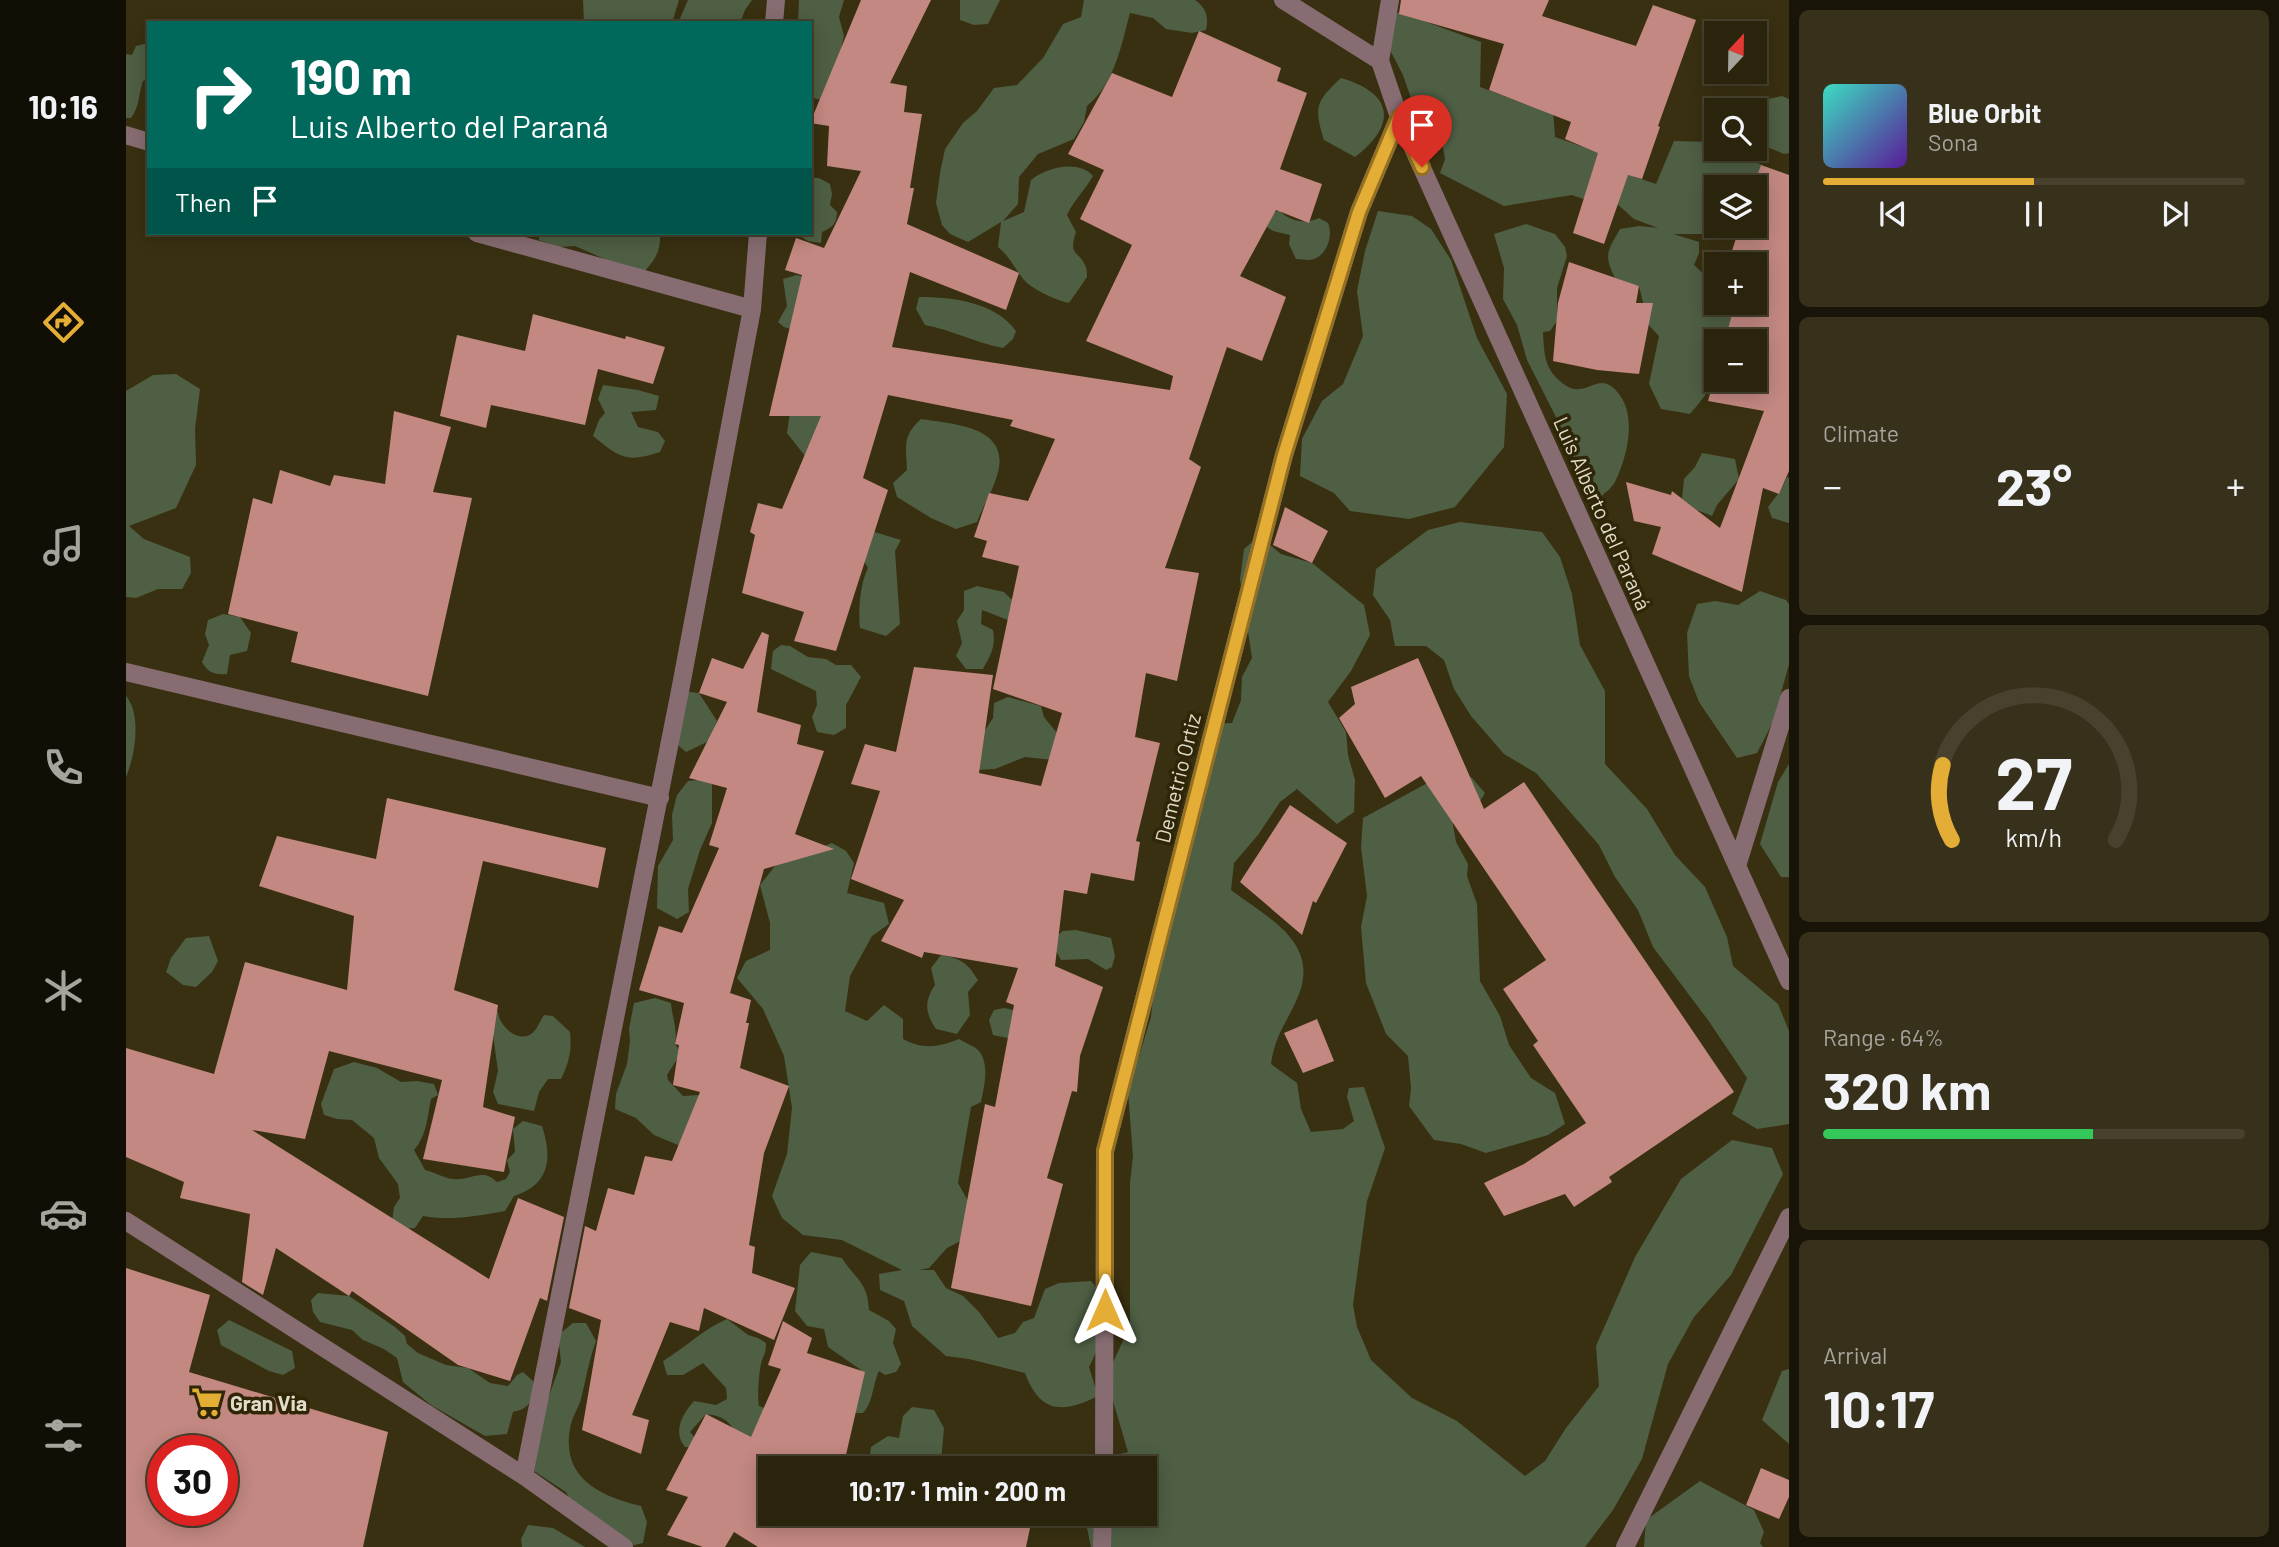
<!DOCTYPE html>
<meta charset="utf-8">
<style>
body{margin:0;font-family:Barlow,sans-serif;background:#37301b;color:#f1f3f6;height:100vh;display:flex;flex-direction:column;font-size:26px;white-space:nowrap}
*{box-sizing:border-box;margin:0}
p{font-size:23px;color:#a6a49d}
.icon{flex:none;width:38px;height:38px;fill:none;stroke:currentColor;stroke-width:2;stroke-linecap:round;stroke-linejoin:round}
.map{position:relative;flex:1;overflow:hidden}
.details{display:flex;flex-direction:column;gap:10px;padding:10px;background:#181407;width:490px}
.details>*{flex:none}
.banner{position:absolute;left:21px;top:21px;width:665px;height:214px;border-radius:0px;box-shadow:0 4px 18px #0003,0 0 0 2px #47412e;background:#00695c;color:#fff;overflow:hidden}
.needle{width:46px;rotate:22deg}
.buttons{position:absolute;left:1578px;top:21px;display:grid;gap:14px}
.buttons a{display:grid;place-items:center;width:63px;height:63px;border-radius:0px;background:#2b240d;box-shadow:0 4px 18px #0003,0 0 0 2px #47412e;font-size:35px}
.speed{position:absolute;left:21px;top:1435px;display:flex;gap:14px;font-size:35px;font-weight:700;text-align:center}
.speed>*{display:grid;place-content:center;width:91px;height:91px;border-radius:50%;background:#2b240d;box-shadow:0 4px 18px #0003,0 0 0 2px #47412e;line-height:1}
.speed .limit{border:10px solid #d22;background:#fff;color:#111}
.pin{position:absolute;display:grid;place-items:center;width:60px;height:60px;color:#fff;margin:-72px -30px;border-radius:50% 50% 50% 0;rotate:-45deg;box-shadow:0 0 7px #0007}
.pin .icon{rotate:45deg}
.me{position:absolute;width:77px;margin:-38px;rotate:0deg;stroke-linejoin:round;filter:drop-shadow(0 0 5px #0008)}
.turn{display:flex;align-items:center;gap:24px;height:147px;padding:0 28px;font-size:32px}
.turn .icon{width:91px;height:91px;stroke-width:2.5}
.turn b{display:block;font-size:49px;line-height:60px}
.then{display:flex;align-items:center;height:66px;padding:0 28px;background:#0003;gap:14px;font-size:26px}
.big{font-size:52px;font-weight:700;line-height:1.1}
.details .widget{flex:1;display:flex;flex-direction:column;justify-content:center;gap:10px;min-width:0;padding:0 24px;border-radius:10px;background:#37301b}
.details .dial{align-items:center;gap:0}
.dial svg{height:182px;overflow:visible;fill:none;stroke:#47412e;stroke-width:7;stroke-linecap:round;text-anchor:middle}
.dial text{fill:#f1f3f6;stroke:none}
.song{display:flex;align-items:center;gap:21px}
.cover{width:84px;height:84px;border-radius:10px;background:linear-gradient(135deg,hsl(170 70% 55%),hsl(270 70% 35%))}
.played{height:7px;border-radius:4px;background:linear-gradient(90deg,#e4ad35 50%,#47412e 50%)}
.keys{display:flex;justify-content:space-around;direction:ltr}
.heat{display:flex;justify-content:space-between;align-items:center;font-size:38px;direction:ltr}
.charge{height:10px;border-radius:5px;background:linear-gradient(90deg,#34c759 64%,#47412e 0)}
.trip{position:absolute;left:632px;top:1456px;width:399px;height:70px;border-radius:0px;background:#2b240d;box-shadow:0 4px 18px #0003,0 0 0 2px #47412e;font-weight:700;line-height:70px;text-align:center}
main{display:flex;flex:1;min-height:0}
.tab-bar{display:flex;flex-direction:column;width:126px;justify-content:space-around;align-items:center;background:#110e05;color:#a6a49d}
.tab-bar .icon{width:49px;height:49px}
.tab-bar .on{color:#e4ad35}
.tab-bar b{font-size:32px;color:#f1f3f6}
.map>svg:first-child{display:block}
.green{fill:#4e5f44}
.building{fill:#c28881;fill-rule:evenodd}
.lines{fill:none;stroke-linecap:round;stroke-linejoin:round}
.minor{stroke:#876d72;stroke-width:18}
.route-casing{stroke:#947022;stroke-width:18}
.route{stroke:#e4ad35;stroke-width:12}
.labels{text-anchor:middle;dominant-baseline:central;stroke-width:7;stroke-linejoin:round;paint-order:stroke}
.street-label{font-size:21px;fill:#e2dccb;stroke:#2f2607}
.poi-label{font-size:21px;font-weight:bold;fill:#e2dccb;stroke:#2f2607;text-anchor:start}
</style>
<main>
<nav class="tab-bar">
<b>10:16</b>
<svg class="icon on" aria-label="directions" viewBox="0 0 24 24"><path d="M12 3l9 9-9 9-9-9zM9 14v-3h6M13 9l2 2-2 2"/></svg>
<svg class="icon" aria-label="music" viewBox="0 0 24 24"><path d="M9 18V5l10-2v13"/><circle cx="6" cy="18" r="3"/><circle cx="16" cy="16" r="3"/></svg>
<svg class="icon" aria-label="phone" viewBox="0 0 24 24"><path d="M5 4h4l2 5-3 2q2 4 5 5l2-3 5 2v4C11 20 4 13 5 4z"/></svg>
<svg class="icon" aria-label="climate" viewBox="0 0 24 24"><path d="M12 3v18M4 7l16 10M4 17L20 7"/></svg>
<svg class="icon" aria-label="car" viewBox="0 0 24 24"><path d="M5 17H2v-5l4-1 3-4h7l3 4 3 1v5h-3M9 17h6M6 11h13"/><circle cx="7" cy="17" r="2"/><circle cx="17" cy="17" r="2"/></svg>
<svg class="icon" aria-label="filters" viewBox="0 0 24 24"><path d="M4 7h16M4 17h16"/><circle cx="9" cy="7" r="2"/><circle cx="15" cy="17" r="2"/></svg>
</nav>
<div class="map">
<svg width="1663" height="1547" viewBox="0 0 1663 1547">
<rect width="100%" height="100%" fill="#393011"/>
<!-- green -->
<path class="green" d="M457,0H553L546,23H458Z
M562,0H626L619,10L614,23H552Z
M673,0H718L713,17L718,36L703,102L684,97V23H672Z
M834,0H874L862,24L848,25L834,20Z
M958,0H1069C1080,7 1083,18 1080,30L1066,33L1040,29L1027,18L1004,13C995,46 989,83 961,106L958,122L948,139L912,154L893,177L892,204L877,221L898,212L905,180C920,168 952,159 967,176C959,190 948,200 941,215L950,232C942,256 952,250 959,265C961,268 961,273 961,277L943,303C930,300 912,292 901,283C890,273 886,258 872,247L875,222L842,242L824,234L816,225L810,203L814,173L819,149L837,123L851,111L868,88L891,85L917,58L937,24L955,17Z
M1273,12L1355,42L1354,87L1404,106L1427,110L1429,137L1492,159L1491,171L1530,184L1548,141L1585,142L1591,145V149H1601L1636,165L1625,187H1591V226H1599L1594,234H1547L1573,242V253L1568,265L1581,277L1578,298L1591,297V303H1608L1611,305L1607,328L1585,349C1591,383 1585,389 1564,414L1535,409L1523,384L1533,336L1515,317L1517,302L1513,286L1489,278C1477,254 1482,251 1494,229L1513,226L1532,228L1508,219L1481,195L1457,199L1446,195L1378,206L1314,173L1319,159L1312,120L1288,107L1277,75L1265,52L1259,22Z
M22,43L23,78L17,81C12,95 14,106 5,118H0V54L6,55L10,46Z
M1215,78C1267,93 1272,124 1229,157L1198,140C1188,108 1189,102 1215,78Z
M1656,96L1663,99V153L1658,154L1629,142V110H1625L1642,99Z
M684,178H693L704,184L706,194L704,205L711,212C711,223 707,227 696,232L695,243L682,241L669,233H684Z
M1154,211C1164,222 1181,224 1193,218L1202,223C1207,235 1202,254 1188,259C1183,261 1176,259 1170,259L1163,244L1164,235L1147,231L1135,223L1139,212Z
M1252,211L1286,216L1305,229L1325,260L1351,338L1381,394L1378,447L1329,507L1283,519L1224,511L1208,493L1174,476L1176,439L1196,401L1217,384L1237,336L1231,291L1239,251Z
M1400,224L1429,234L1439,247L1441,256L1431,288V321L1424,331L1417,332C1418,351 1418,368 1434,381C1440,386 1445,390 1454,389C1465,388 1474,378 1485,386C1514,408 1502,455 1489,482C1486,488 1478,493 1474,498L1458,485L1443,457L1434,425L1401,360L1391,325L1377,299L1378,268L1368,234Z
M413,233H534C535,250 530,259 518,272L481,260L449,246L432,247L413,240Z
M671,275L688,279L678,333L658,327L652,322L661,306L657,279Z
M793,297C827,297 869,302 890,331L887,339L877,348C850,343 826,330 799,325L790,309Z
M50,374L74,389L69,429L70,465L50,508L3,526L18,539L64,557L65,573L56,589H32L10,598L0,597V391L27,375Z
M477,385L512,390L533,396L530,410L505,412L512,427L532,432L539,441L534,452C500,463 494,458 467,436L473,420L479,413L472,399Z
M664,412H705L679,456L661,433Z
M795,419C826,424 884,426 872,472C868,489 857,506 851,522L830,529L805,518L771,497L767,483L781,470C780,446 776,436 795,419Z
M1576,453L1609,459L1613,479L1591,505L1586,516L1571,510L1556,499L1558,479L1569,467Z
M1661,477L1663,478V523L1646,518L1642,507L1655,490Z
M1334,522L1416,532L1434,557L1446,594L1454,645L1479,691V764L1521,809L1549,855L1579,887L1601,937L1607,966L1652,1004L1663,1031V1124L1631,1129L1606,1114L1621,1078L1582,1020L1527,947L1512,910L1489,877L1473,845L1410,773L1378,754L1345,716L1328,689L1318,660L1300,646H1269L1264,620L1247,595L1250,569L1302,530Z
M742,530L775,540L769,551L774,624L760,636L734,628C732,611 734,584 742,568L735,556Z
M1133,536L1155,554L1186,563L1238,605L1244,635L1225,671L1202,702L1220,732L1222,755L1229,780L1228,812L1211,824L1171,789L1154,802L1132,835L1108,863L1105,890C1143,919 1196,943 1171,999C1160,1024 1149,1035 1145,1064L1171,1083L1175,1109L1185,1132L1217,1129L1228,1121L1221,1097L1223,1088L1238,1087L1259,1148L1241,1201L1227,1305L1231,1327L1245,1360L1286,1398L1331,1421L1399,1476L1419,1461L1440,1428L1473,1386L1470,1346L1509,1257L1555,1179L1606,1140L1646,1148L1657,1174L1605,1275L1568,1317L1542,1364L1516,1459L1487,1510L1459,1547H965L958,1514H1018V1468H968L976,1459L1002,1452L980,1377L1004,1326V1183L1007,1156L1002,1092L1025,1017L1030,968L1043,938L1045,915L1084,724L1106,723L1115,700L1116,677L1126,658L1114,579L1118,549Z
M851,586L878,592L885,599L905,601L887,622L856,610L855,624L867,630C870,646 865,655 857,669H840L830,656L836,643L831,621L838,610V591Z
M1634,591L1660,600L1663,604V664L1647,722L1631,753L1611,758L1573,702L1563,676L1561,633L1571,604L1589,601L1612,605Z
M97,614L114,617L125,633L121,651L104,655L101,674C89,675 82,673 76,662L83,645L79,634L82,620Z
M655,645L664,646L682,657L700,659L710,665H725L735,677L720,705V728L708,735L691,732L686,717L691,705L690,691L645,669L647,651Z
M554,691L573,693L591,721L583,741L560,752L540,735Z
M0,696C16,715 9,756 0,777Z
M882,697L915,706L918,717L935,738L927,760L899,757L869,769L833,771L867,718L868,703Z
M1663,764V877H1655L1634,844L1652,782Z
M1332,774L1345,777L1359,793L1350,808L1325,814L1330,842L1342,864L1341,876L1351,904L1354,981L1374,1016L1383,1045L1405,1078L1429,1093L1439,1124L1422,1135L1360,1153L1335,1144L1308,1140L1283,1106L1285,1088L1282,1056L1260,1034L1240,983L1235,927L1241,896L1235,847L1237,818L1307,780Z
M573,780L586,784V823L574,850L562,889L563,912L551,919L531,908L532,866L547,840L546,815L551,795L562,781Z
M706,843L720,851L728,863L721,893L758,903L763,924L746,936L724,976L719,1011L741,1021L758,1005L777,1019V1039C797,1050 813,1047 833,1039C839,1043 849,1046 853,1051C864,1065 858,1087 855,1102L845,1107L832,1183L847,1210L840,1238L821,1248L803,1268L793,1270H808L820,1288L837,1296L853,1312L872,1338L889,1333L897,1322L908,1318L919,1289L933,1283L965,1281L976,1294L980,1310L969,1316L973,1346L963,1367L972,1396C936,1414 914,1413 899,1373L843,1359L820,1356L786,1326L778,1301L754,1290L753,1274L776,1270L716,1240L677,1235L656,1218L646,1196L661,1154L666,1108L658,1056L637,1009L611,978L620,961L644,950V923L634,885L649,866Z
M950,930L985,938L989,956L986,967L980,970L962,959L935,960L929,949V937L937,931Z
M83,936L92,961L86,972L70,987L57,985L40,972L45,958L60,938Z
M815,955C834,958 842,963 852,980L842,992L844,1015L831,1034L810,1029C799,1013 798,1001 809,985L805,968Z
M529,998L545,1003C546,1016 552,1032 549,1044L555,1053L541,1075L542,1080L557,1096L573,1095L590,1100L570,1147L552,1145L528,1135L510,1118L489,1109L490,1094L501,1064L504,1041L503,1029L508,1003Z
M363,1006L372,1012C373,1026 392,1043 405,1034C411,1030 414,1021 418,1015L427,1016L444,1032C446,1050 443,1063 435,1079H422L413,1092L408,1111L372,1104L367,1092L372,1071Z
M878,1008L892,1011L886,1039L867,1035L863,1020L868,1010Z
M228,1062L251,1068L275,1082L291,1081L308,1084L312,1095L305,1099C301,1118 301,1135 288,1150L299,1170C308,1172 318,1178 327,1179C345,1181 356,1167 371,1182L380,1179L384,1172L381,1160L389,1152L387,1129L397,1121L416,1126C427,1159 423,1185 388,1196L379,1211C353,1216 323,1221 297,1216L289,1228L265,1230L268,1207L274,1198L272,1184L253,1158L248,1138L226,1120L211,1119L198,1115L195,1104L208,1069Z
M685,1252L716,1258C729,1279 742,1282 743,1310L763,1321L770,1329L767,1343L775,1364L770,1372L759,1375L753,1371C747,1383 747,1403 737,1413H730L723,1405L735,1370L702,1347L698,1329L681,1326L669,1311L674,1265Z
M192,1293L223,1296L269,1327L279,1336L281,1344L292,1353L320,1365L342,1368L364,1383L382,1386L391,1375L397,1372L407,1381C408,1398 405,1409 387,1412L381,1434L359,1436L305,1405L277,1382L271,1358L258,1349L237,1340L226,1330L194,1322L187,1312L185,1300Z
M601,1319L622,1335L632,1338L640,1343C640,1351 639,1353 636,1360C633,1369 631,1396 633,1406L645,1410L632,1439L610,1433C602,1419 595,1416 580,1414L564,1432L571,1440L566,1447H559C546,1432 557,1413 568,1401L590,1405L601,1399L600,1388L577,1363L557,1375H541L537,1361C559,1348 577,1329 601,1319Z
M103,1320L166,1351L169,1368L157,1375L143,1371L95,1345L91,1330Z
M447,1323H460L470,1341C463,1360 460,1379 455,1399C453,1407 447,1415 445,1424C433,1476 471,1496 515,1506L521,1522L517,1543L500,1547L452,1515L440,1492L408,1471L418,1410L435,1362L432,1335Z
M1663,1369V1444L1636,1420L1656,1371Z
M786,1407L808,1410L818,1428L815,1462L830,1468H739L743,1462L745,1447L762,1436L773,1438L777,1416Z
M1574,1481L1628,1510L1638,1532L1634,1543L1637,1547H1518L1520,1520Z
M402,1525L427,1528L459,1547H396L395,1539Z"/>
<!-- building -->
<path class="building" d="M735,0H805L764,83L781,86L778,112L796,114L784,188H788L781,224L893,273L880,310L784,272L766,347L1044,390L1047,376L960,341L1006,245L954,219L978,170L942,154L986,73L1046,97L1073,31L1155,68L1151,81L1181,93L1154,169L1196,184L1183,223L1150,210L1114,276L1160,297L1136,361L1101,347L1063,459L1075,467L1039,568L1073,573L1051,681L1020,673L1009,737L1034,743L1010,841L1014,842L1008,881L965,873L961,894L938,890L929,966L977,987L954,1056L951,1092L946,1091L921,1178L937,1184L905,1306L825,1288L859,1104L869,1107L888,1005L880,1002L892,968L798,952L796,958L755,941L778,900L725,879L754,791L725,784L739,744L770,752L788,667L867,675L853,773L915,786L936,713L867,689L893,566L856,557L861,541L848,537L863,493L902,501L929,439L884,426L887,420L762,395L737,478L762,490L710,651L668,641L678,612L616,593L629,535L624,532L632,503L656,509L695,416H643L676,275L659,270L670,238L698,248L735,171L701,166L703,126L684,123Z
M1275,0H1423L1416,16L1510,46L1527,5L1570,20L1532,126L1534,127L1516,179L1502,175L1478,244L1447,233L1472,153L1439,139L1445,122L1363,90L1378,44L1273,14Z
M1635,165L1663,175V471L1653,494L1637,488L1616,592L1526,554L1535,527L1508,521L1500,482L1545,495L1546,491L1594,528L1638,411L1582,401L1591,369V380H1629V341H1599L1609,303H1629V264H1591V294L1581,291L1592,258L1603,260L1614,226H1629V187H1627Z
M1443,262L1513,286L1510,303H1527L1513,374L1471,370L1427,361L1432,303Z
M407,314L499,339L500,336L539,347L527,384L472,369L459,425L365,405L360,428L314,416L331,335L399,351Z
M268,411L325,427L307,492L346,498L302,696L165,662L172,632L102,614L127,498L146,504L154,470L204,486L208,475L259,484Z
M1159,507L1202,531L1186,563L1147,545Z
M636,632L643,635L631,712L675,725L671,744L698,751L669,834L708,849L638,869L604,993L625,1000L620,1023H623L614,1068L663,1086L638,1153L623,1245L629,1247L626,1273L669,1288L648,1340L578,1308L573,1331L544,1322L506,1415L523,1420L515,1454L456,1430L475,1320L443,1308L459,1226L470,1231L482,1188L508,1195L519,1156L546,1161L574,1092L547,1085L553,1045L549,1044L558,1003L513,990L533,926L556,933L593,848L583,845L601,788L563,778L601,702L573,693L586,658L617,669Z
M1292,658L1358,809L1398,782L1608,1092L1483,1177L1486,1182L1448,1207L1439,1194L1378,1216L1358,1183L1398,1164L1460,1123L1407,1045L1412,1041L1377,989L1420,960L1295,776L1259,798L1213,718L1229,704L1225,687Z
M261,798L480,848L472,888L357,861L328,990L372,1005L357,1107L389,1117L378,1172L297,1159L316,1080L203,1051L179,1139L126,1130L363,1279L392,1198L438,1217L421,1301L414,1298L384,1381L332,1365L226,1291L223,1296L150,1248L137,1295L116,1282L124,1214L54,1198L58,1182L0,1157V1048L88,1074L119,962L221,990L228,916L133,886L151,836L250,859Z
M1164,805L1221,843L1190,903L1187,901L1176,935L1114,882Z
M1191,1019L1208,1061L1177,1073L1158,1033Z
M0,1268L84,1295L63,1372L262,1432L237,1547H0ZM37,1451H96V1510H37Z
M657,1321L686,1338L681,1353L739,1372L717,1468H644V1514H809L856,1521L858,1514H907L900,1547H632L608,1532L599,1547H577L541,1535L562,1497L540,1490L580,1414L625,1437L655,1369L642,1365Z
M873,1457L914,1467V1468H870Z
M1635,1468L1663,1480V1497L1653,1519L1620,1505Z"/>
<g class="lines">
<!-- minor -->
<path class="minor" d="M1157,0L1254,61
M1264,0L1254,61L1273,117L1663,981
M648,23L650,0
M0,135L23,142
M351,233L626,309
M0,672L534,798
M1611,866L1663,698
M0,1221L398,1476L498,1547
M978,1468L979,1151L1158,455L1233,212L1273,117
M398,1476L554,691L626,309L632,233
M976,1547L977,1514
M1499,1547L1663,1217"/>
</g>
<g class="lines">
<defs>
<path id="route" d="M979,1310V1151L1158,455L1233,212L1273,117L1296,167"/>
</defs>
<!-- route casing -->
<use href="#route" class="route-casing"/>
<!-- route -->
<use href="#route" class="route"/>
</g>
<!-- icons -->
<defs>
<symbol id="supermarket-bare" viewBox="-9 -9 18 18"><path d="M-6-5.5h2.5l.6 2H6L4.5 2H-2.5L-4.4-4H-6ZM-1.5 3.2a1.3 1.3 0 1 0 .1 0ZM3 3.2a1.3 1.3 0 1 0 .1 0Z" fill="#e4ad35" stroke="#2f2607" stroke-width="2.5" paint-order="stroke"/></symbol>
</defs>
<g fill-rule="evenodd">
<use href="#supermarket-bare" x="59" y="1380" width="44" height="44"/>
</g>
<g class="labels">
<!-- street labels -->
<g class="street-label">
<text transform="translate(1477 513) rotate(66)">Luis Alberto del Paraná</text>
<text transform="translate(1051 778) rotate(-76)">Demetrio Ortiz</text>
</g>
<!-- poi labels -->
<g class="poi-label">
<text x="104" y="1402">Gran Via</text>
</g>
</g>
</svg>
<div class="buttons">
<a><svg class="needle" viewBox="-14 -14 28 28"><path d="M0-13l5 13h-10z" fill="#e53935"/><path d="M0 13l5-13h-10z" fill="#a6a49d"/></svg></a>
<a><svg class="icon" aria-label="search" viewBox="0 0 24 24"><circle cx="10" cy="10" r="6"/><path d="M15 15l6 6"/></svg></a>
<a><svg class="icon" aria-label="layers" viewBox="0 0 24 24"><path d="M12 4l9 5-9 5-9-5zM3 14l9 5 9-5"/></svg></a>
<a>+</a>
<a>−</a>
</div>
<div class="speed"><div class="limit">30</div></div>
<div class="pin" style="left:1296px;top:167px;background:#d93025"><svg class="icon" aria-label="arrive" viewBox="0 0 24 24"><path d="M6 21V4h12l-3 4 3 4H6"/></svg></div>
<svg class="me" style="left:979px;top:1310px" viewBox="-20 -20 40 40"><path d="M0-17L14 15 0 8-14 15z" fill="#e4ad35" stroke="#fff" stroke-width="4"/></svg>
<div class="trip">10:17 · 1 min · 200 m</div>
<div class="banner">
<div class="turn"><svg class="icon" aria-label="right" viewBox="0 0 24 24"><path d="M7 20v-9h11M14 6l5 5-5 5"/></svg><div><b>190 m</b>Luis Alberto del Paraná</div></div>
<div class="then">Then<svg class="icon" aria-label="arrive" viewBox="0 0 24 24"><path d="M6 21V4h12l-3 4 3 4H6"/></svg></div>
</div>
</div>
<section class="details">
<div class="widget">
<div class="song"><i class="cover"></i><div><b>Blue Orbit</b><p>Sona</p></div></div>
<div class="played"></div>
<div class="keys"><svg class="icon" aria-label="previous" viewBox="0 0 24 24"><path d="M18 5L8 12l10 7zM5 5v14"/></svg><svg class="icon" aria-label="pause" viewBox="0 0 24 24"><path d="M8 5v14M16 5v14"/></svg><svg class="icon" aria-label="next" viewBox="0 0 24 24"><path d="M6 5l10 7-10 7zM19 5v14"/></svg></div>
</div>
<div class="widget"><p>Climate</p>
<div class="heat"><a>−</a><b class="big">23°</b><a>+</a></div>
</div>
<div class="widget dial"><svg viewBox="0 0 100 80">
<path d="M14 69A42 42 0 1 1 86 69"/>
<path d="M14 69A42 42 0 0 1 10 36" stroke="#e4ad35"/>
<text x="50" y="56" font-size="32" font-weight="700">27</text>
<text x="50" y="72" font-size="11">km/h</text>
</svg></div>
<div class="widget"><p>Range · 64%</p><b class="big">320 km</b><div class="charge"></div></div>
<div class="widget"><p>Arrival</p><b class="big">10:17</b></div>
</section>
</main>
